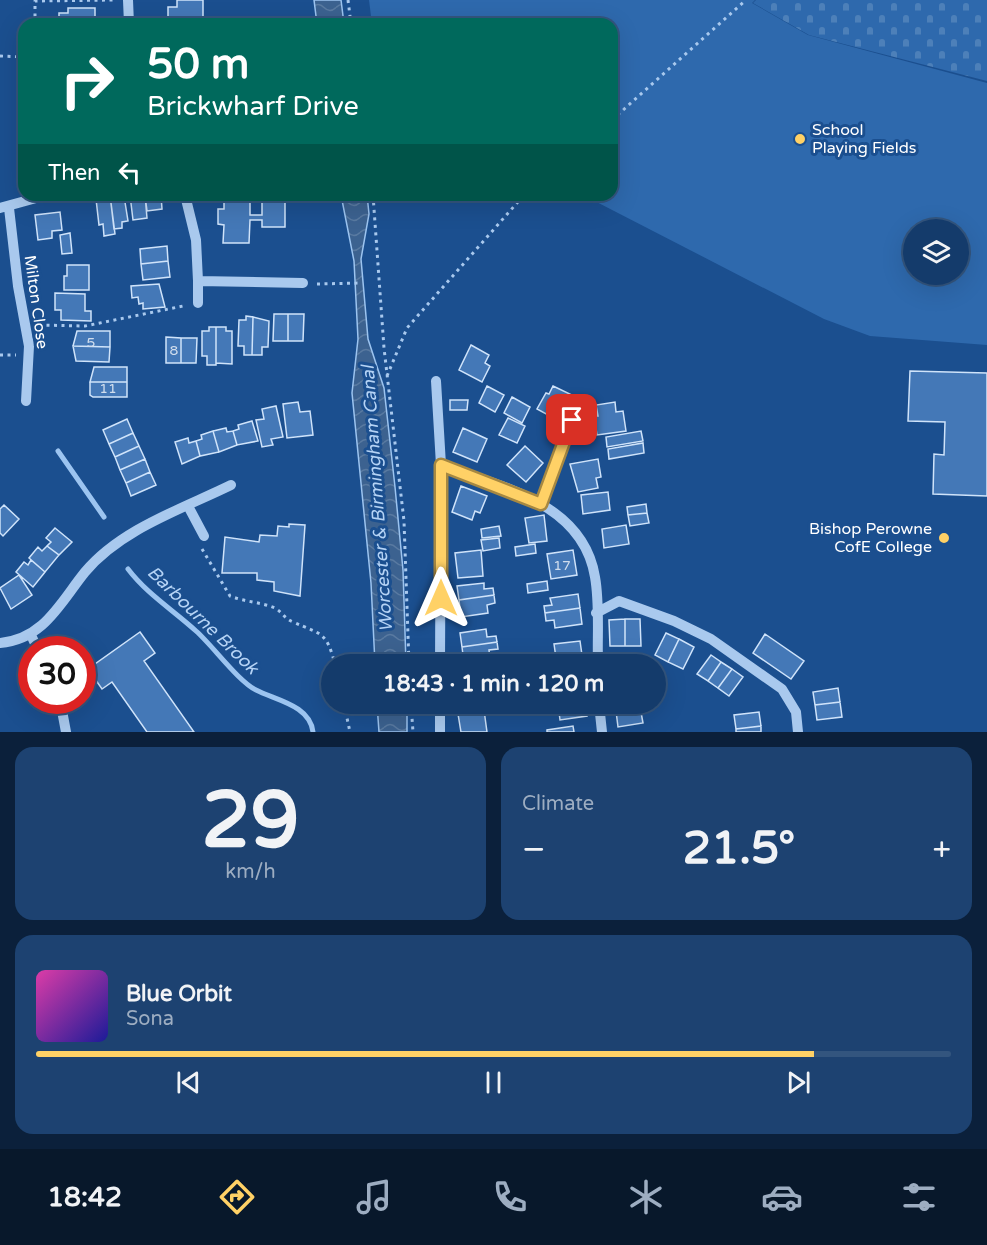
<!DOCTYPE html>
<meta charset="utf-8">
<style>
body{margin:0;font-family:"Varela Round",sans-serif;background:#1d4271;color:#f1f3f6;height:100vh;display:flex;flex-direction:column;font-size:22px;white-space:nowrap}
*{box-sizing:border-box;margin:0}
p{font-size:20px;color:#9dadc1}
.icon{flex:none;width:33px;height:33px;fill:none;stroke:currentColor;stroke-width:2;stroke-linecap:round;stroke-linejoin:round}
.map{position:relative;height:732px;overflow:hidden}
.side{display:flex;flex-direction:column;gap:15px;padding:15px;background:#0b203b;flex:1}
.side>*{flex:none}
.banner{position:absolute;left:18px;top:18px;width:600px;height:183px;border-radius:18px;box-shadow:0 6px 24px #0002,0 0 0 2px #33557e;background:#00695c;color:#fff;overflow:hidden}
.controls{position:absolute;left:903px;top:219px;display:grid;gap:12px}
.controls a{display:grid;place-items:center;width:66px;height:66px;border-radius:50%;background:#143b6b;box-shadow:0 6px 24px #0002,0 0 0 2px #33557e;font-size:30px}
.speed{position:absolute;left:18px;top:636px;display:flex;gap:12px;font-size:30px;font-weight:700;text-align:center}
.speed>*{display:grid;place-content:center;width:78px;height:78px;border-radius:50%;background:#143b6b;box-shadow:0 6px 24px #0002,0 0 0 2px #33557e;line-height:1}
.speed .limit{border:9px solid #d22;background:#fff;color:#111}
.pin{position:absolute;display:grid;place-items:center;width:51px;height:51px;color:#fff;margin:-26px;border-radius:12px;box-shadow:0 3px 9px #0006}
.me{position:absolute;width:66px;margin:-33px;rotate:0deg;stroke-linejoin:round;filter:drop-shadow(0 0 4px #0008)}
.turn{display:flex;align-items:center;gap:21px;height:126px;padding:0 30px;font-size:27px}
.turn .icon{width:78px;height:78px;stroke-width:2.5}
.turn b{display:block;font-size:42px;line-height:51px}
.then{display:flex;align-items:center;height:57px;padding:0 30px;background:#0003;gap:12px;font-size:22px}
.big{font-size:45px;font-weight:800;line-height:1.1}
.side .card{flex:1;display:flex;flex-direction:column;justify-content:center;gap:9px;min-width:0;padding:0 21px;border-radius:18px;background:#1d4271}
.side .dial{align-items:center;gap:0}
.dial b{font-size:78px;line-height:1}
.song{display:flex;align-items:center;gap:18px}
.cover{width:72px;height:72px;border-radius:9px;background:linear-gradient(135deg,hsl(320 70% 55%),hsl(240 70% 35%))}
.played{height:6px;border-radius:3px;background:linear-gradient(90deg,#ffd166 85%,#33557e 85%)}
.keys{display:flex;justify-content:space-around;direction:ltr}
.heat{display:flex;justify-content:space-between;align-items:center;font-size:33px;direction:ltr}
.side .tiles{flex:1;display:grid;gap:15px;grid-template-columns:1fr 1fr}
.card:last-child{grid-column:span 2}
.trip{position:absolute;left:321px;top:654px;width:345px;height:60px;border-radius:30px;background:#143b6b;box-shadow:0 6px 24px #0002,0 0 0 2px #33557e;font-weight:800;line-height:60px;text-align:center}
.tab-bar{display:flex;height:96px;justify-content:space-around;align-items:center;background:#08182b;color:#9dadc1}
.tab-bar .icon{width:42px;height:42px}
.tab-bar .current{color:#ffd166}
.tab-bar b{font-size:27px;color:#f1f3f6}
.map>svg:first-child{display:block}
.cemetery{fill:url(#cemetery-stones)}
.pitch{fill:#2e69ad;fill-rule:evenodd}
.water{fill:url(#water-waves);stroke:#9cc4f0;stroke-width:1.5}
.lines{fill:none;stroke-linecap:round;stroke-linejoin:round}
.stream{stroke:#9cc4f0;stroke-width:5}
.building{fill:#4478b7;stroke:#cfe3fa;stroke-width:1.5}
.path{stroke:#a9c9ee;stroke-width:3;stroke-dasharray:3 4.5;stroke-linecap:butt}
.minor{stroke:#a9c9ee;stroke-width:10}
.route-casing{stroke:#a68842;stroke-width:15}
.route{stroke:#ffd166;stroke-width:10}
.poi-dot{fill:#ffd166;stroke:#1b4f8f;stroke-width:2}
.labels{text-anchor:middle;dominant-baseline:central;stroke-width:6;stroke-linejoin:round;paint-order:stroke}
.number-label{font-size:14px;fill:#d0dded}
.poi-label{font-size:16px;fill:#fff;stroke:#1b4f8f;text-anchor:start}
.street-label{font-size:16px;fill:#fff;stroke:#1b4f8f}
.water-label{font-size:18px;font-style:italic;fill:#b5d3f5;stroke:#1b4f8f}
</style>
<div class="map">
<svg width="987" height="732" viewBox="0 0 987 732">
<defs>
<pattern id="cemetery-stones" width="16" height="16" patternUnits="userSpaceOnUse" patternTransform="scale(1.5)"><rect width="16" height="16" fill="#2e69ad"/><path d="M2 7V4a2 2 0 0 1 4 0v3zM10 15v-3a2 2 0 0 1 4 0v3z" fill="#4d80b9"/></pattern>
<pattern id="water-waves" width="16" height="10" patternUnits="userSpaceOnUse" patternTransform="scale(1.5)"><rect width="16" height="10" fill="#3c6290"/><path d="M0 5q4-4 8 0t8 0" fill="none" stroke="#597aa1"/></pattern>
</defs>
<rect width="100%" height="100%" fill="#1b4f8f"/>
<!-- cemetery -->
<path class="cemetery" d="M756,0H987V81L809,35L753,3Z"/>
<!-- pitch -->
<path class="pitch" d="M369,0H755L752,3L808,35L987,83V345L870,336L824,319L583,195H612V24H372ZM914,230H958V274H914Z"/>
<!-- water -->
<path class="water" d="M314,0H341L344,24H317Z
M341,195H367L369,214L361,259L368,339L384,388L395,487L403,570L406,664H375L371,583L352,393L358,339L354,261Z
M377,704H407V732H379Z"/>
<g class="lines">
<!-- stream -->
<path class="stream" d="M58,451L104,517
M128,569C147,594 173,610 196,631C213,646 238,681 256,690C275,700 310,705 313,732"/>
</g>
<!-- building -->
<path class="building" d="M177,0H203V24L168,22V7H177Z
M68,8H95V23H59V13H68Z
M101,195H110L115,234L104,236L103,224L99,225L96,199L102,198Z
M110,195L124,196L128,221L122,222V228L114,229Z
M130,195H145L147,218L133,220Z
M145,195H161L162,209L147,211Z
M224,195H250V215H262V202H285V227H262V220H250L249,243H223L224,225L218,224V209H224Z
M60,212L62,230L52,231V238L38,240L35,215Z
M70,233L72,253L62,254L60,235Z
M167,246L168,261L141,264L140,249Z
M168,261L170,277L143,280L141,264Z
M67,265H89V290H64V276H67Z
M159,284L165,307L143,309V303L139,304L138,297L132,298L131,286Z
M55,293L85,294V311H91V321L61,320V310H55Z
M274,314H288V341H273Z
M288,314H304L303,341H288Z
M246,316L253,317L252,355H244V346H238L239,320H246Z
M253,317L269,321L268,347H262V355H252Z
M209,327H216V365H207V356H202V331H209Z
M216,327H226V331H232V364L216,363Z
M77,331H110V347L73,346Z
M166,337L181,338V363H166Z
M181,338H197L196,363H181Z
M471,345L489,355L485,363L490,366L482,382L459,370Z
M73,346L110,347L109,362L76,361Z
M94,367H127V382H90Z
M910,371L987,373V496L933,494L934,454L944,455L945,422L908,421Z
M90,382H127V397H93L90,395Z
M487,386L504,395L495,412L479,403Z
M553,386L572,395L559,421L537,409L546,393L549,394Z
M512,397L530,407L522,423L504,413Z
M450,400H468L467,410H450Z
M298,402L300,412L310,411L313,435L287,438L283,404Z
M615,402L616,412L623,411L626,431L597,435L594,416H598L596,405Z
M276,406L283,437L271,439L273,445L262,447L256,420L264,419L262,409Z
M508,418L525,426L517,443L499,435Z
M127,419L133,433L109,444L103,430Z
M252,421L258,441L237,445L233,431L239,429L238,425Z
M226,428L227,432L233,431L237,445L219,452L213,431Z
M463,428L487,439L477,462L453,452Z
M213,431L219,452L200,456L196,441L202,439L201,435Z
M641,431L643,441L607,447L606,437Z
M133,433L139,446L115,457L109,444Z
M188,438L189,443L196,441L200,456L182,464L175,442Z
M643,443L644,453L609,459L608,449Z
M139,446L145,459L120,470L115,457Z
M525,446L543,463L526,482L507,465Z
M145,459L150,472L126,483L120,470Z
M598,459L601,477L596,478L598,488L578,492L570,464Z
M150,472L156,485L131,496L126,483Z
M461,486L487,496L480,513L475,511L472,520L452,512Z
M608,492L610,510L583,514L581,495Z
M646,504L647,513L628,515L627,507Z
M4,505L19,519L3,536L0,533V509Z
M647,513L649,523L630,526L628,515Z
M544,515L547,541L529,543L525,518Z
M289,524L305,525L300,596L274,591V582L257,580V573H222L225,537L259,542L260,535L277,536L278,526L289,527Z
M626,525L629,544L604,548L602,529Z
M499,526L501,536L482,538L481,529Z
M55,528L72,542L59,555L47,546L51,542L46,538Z
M499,538L500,548L483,551L481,540Z
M535,544L536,553L516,556L515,547Z
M47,546L59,555L45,572L29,558L38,547L42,551Z
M481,550L483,576L458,578L455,553Z
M573,550L577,575L551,579L547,554Z
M31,560L45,572L33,587L16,572L24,562L28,565Z
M19,575L32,595L11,609L0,588Z
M547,581L548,590L528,593L527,584Z
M484,583V589L493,588L494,595L459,600L457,586Z
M578,594L580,608L545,613L544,606L552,605L550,598Z
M494,595L495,603L487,605L488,613L461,617L459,600Z
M580,608L582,624L555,628L554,620L546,621L545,613Z
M625,619V646H610L609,620Z
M625,619H640L641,646H625Z
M486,629L487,637L496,636L497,642L462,647L460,633Z
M140,632L155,653L144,661L194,732H147L112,682L102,689L88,669Z
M666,633L679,639L668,662L655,655Z
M765,634L804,661L791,679L753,653Z
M679,639L694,647L683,669L668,662Z
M580,641L582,655L556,658L554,644Z
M497,642L498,649L489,650L490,659L464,663L462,647Z
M582,655L583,664H556V658Z
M711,655L721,662L708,681L697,674Z
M721,662L732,669L718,688L708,681Z
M732,669L743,677L729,696L718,688Z
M838,688L840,702L815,705L813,692Z
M840,702L842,717L817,720L815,705Z
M585,704L587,716L560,720L559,712L551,713L550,706Z
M614,704H640V707L616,711Z
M640,707L643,723L618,727L616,711Z
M484,710L487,732H461L458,714Z
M759,712L761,726L736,729L734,715Z
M573,726L574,732H547V730Z
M761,726V732H736V729Z"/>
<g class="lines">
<!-- path -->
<path class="path" d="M348,0L351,24
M35,24V1L115,0
M0,56L24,57
M612,120L746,0
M373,195L384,348L404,521L409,664
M317,284L360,283
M39,325L85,326L183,306
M0,355H16
M387,376L407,328L524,195
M202,549L230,596C245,602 261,602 275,608C282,612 285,619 293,622C322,635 326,631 335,664
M344,704L350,732
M411,704L413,732"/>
<!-- minor -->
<path class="minor" d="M128,0L129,24
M185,195L196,240L198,281L303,283
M0,208L47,195
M9,208L18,286L29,346L26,401
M198,303V281
M436,381L441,465L440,664
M441,465C502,487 583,503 595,577C600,605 597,636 598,664
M541,504L572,420
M188,506L204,536
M596,613L619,601L674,621L711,639L782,689L796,712L798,732
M31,635L38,650
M0,643C44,639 60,603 85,572C121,529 182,509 231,485
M60,700L66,732
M599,704L602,732
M440,732V704"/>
</g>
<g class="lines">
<defs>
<path id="route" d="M441,598V465L541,504L572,420"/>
</defs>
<!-- route casing -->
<use href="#route" class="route-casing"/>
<!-- route -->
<use href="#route" class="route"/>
</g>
<!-- markers -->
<g class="poi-dot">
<circle cx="800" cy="139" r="6"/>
<circle cx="944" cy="538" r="6"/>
</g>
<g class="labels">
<!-- number labels -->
<g class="number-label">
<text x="91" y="342">5</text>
<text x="174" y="350">8</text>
<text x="108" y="388">11</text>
<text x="562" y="565">17</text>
</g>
<!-- poi labels -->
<g class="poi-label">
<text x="812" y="130">School<tspan x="812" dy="18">Playing Fields</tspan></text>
<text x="932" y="529" text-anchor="end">Bishop Perowne<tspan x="932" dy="18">CofE College</tspan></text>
</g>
<!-- street labels -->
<g class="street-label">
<text transform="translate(36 302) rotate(82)">Milton Close</text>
</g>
<!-- water labels -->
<g class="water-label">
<text transform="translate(377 499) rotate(-94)">Worcester &amp; Birmingham Canal</text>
<text transform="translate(203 620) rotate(44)">Barbourne Brook</text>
</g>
</g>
</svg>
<div class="controls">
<a><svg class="icon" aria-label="layers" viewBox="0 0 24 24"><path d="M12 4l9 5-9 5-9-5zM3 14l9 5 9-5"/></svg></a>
</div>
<div class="speed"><div class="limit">30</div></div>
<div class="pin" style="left:572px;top:420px;background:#d93025"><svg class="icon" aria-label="arrive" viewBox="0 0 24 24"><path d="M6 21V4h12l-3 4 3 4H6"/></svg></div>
<svg class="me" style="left:441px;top:598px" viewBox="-20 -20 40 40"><path d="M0-17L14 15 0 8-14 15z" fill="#ffd166" stroke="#fff" stroke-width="4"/></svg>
<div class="trip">18:43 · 1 min · 120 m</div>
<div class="banner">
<div class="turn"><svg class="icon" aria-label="right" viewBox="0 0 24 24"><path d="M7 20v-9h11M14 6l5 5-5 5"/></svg><div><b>50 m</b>Brickwharf Drive</div></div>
<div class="then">Then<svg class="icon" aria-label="left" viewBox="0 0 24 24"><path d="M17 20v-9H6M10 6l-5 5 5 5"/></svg></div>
</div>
</div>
<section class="side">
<div class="tiles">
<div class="card dial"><b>29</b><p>km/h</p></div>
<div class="card"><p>Climate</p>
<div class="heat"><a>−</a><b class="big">21.5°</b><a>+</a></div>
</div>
<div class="card">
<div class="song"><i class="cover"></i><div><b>Blue Orbit</b><p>Sona</p></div></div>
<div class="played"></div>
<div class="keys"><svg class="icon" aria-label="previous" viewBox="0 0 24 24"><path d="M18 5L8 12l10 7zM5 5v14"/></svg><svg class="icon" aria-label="pause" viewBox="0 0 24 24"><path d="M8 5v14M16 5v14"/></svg><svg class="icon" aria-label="next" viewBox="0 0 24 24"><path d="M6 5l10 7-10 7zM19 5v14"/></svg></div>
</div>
</div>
</section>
<nav class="tab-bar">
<b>18:42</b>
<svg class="icon current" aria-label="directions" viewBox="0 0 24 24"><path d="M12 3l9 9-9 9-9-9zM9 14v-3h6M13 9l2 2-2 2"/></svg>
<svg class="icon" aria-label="music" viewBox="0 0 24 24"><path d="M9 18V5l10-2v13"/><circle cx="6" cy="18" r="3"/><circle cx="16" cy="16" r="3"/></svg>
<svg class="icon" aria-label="phone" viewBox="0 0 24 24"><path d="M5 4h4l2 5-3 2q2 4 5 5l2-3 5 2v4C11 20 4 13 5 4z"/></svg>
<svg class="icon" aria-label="climate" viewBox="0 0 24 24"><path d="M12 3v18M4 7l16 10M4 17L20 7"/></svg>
<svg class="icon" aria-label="car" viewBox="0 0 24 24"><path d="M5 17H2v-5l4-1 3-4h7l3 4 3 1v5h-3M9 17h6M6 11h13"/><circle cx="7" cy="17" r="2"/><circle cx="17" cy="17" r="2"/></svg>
<svg class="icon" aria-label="filters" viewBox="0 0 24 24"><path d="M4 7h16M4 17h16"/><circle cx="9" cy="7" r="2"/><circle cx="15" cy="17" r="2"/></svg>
</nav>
